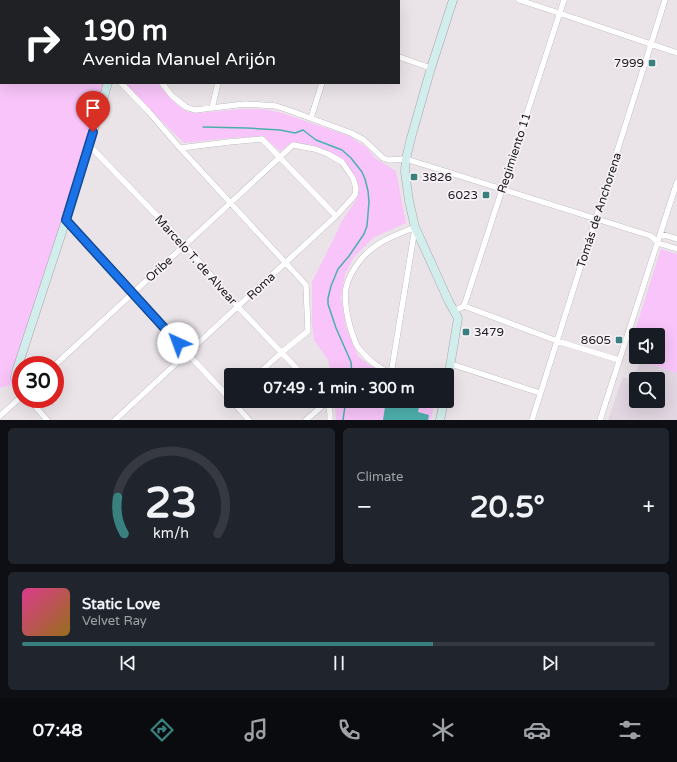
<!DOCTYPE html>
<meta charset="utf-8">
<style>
body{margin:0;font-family:"Varela Round",sans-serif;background:#20242c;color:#f1f3f6;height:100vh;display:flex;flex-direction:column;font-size:15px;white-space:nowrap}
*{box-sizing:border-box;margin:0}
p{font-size:13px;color:#9ea1a6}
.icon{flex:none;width:22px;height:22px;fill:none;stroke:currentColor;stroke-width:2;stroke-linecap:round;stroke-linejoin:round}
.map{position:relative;height:420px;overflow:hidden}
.panel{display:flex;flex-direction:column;gap:8px;padding:8px;background:#0d0f14;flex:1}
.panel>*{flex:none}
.hud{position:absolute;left:0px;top:0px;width:400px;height:84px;box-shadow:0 4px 16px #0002;background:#202124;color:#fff;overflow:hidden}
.controls{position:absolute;left:629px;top:328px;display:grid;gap:8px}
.controls a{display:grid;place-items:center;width:36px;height:36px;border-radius:4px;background:#171b24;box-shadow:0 4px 16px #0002;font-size:20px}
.speed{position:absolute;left:12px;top:356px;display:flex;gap:8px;font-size:20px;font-weight:700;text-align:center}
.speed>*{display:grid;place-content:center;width:52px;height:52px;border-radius:50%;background:#171b24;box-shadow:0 4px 16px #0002;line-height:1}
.speed .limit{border:6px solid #d22;background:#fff;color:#111}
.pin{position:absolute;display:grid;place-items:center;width:34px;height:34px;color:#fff;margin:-41px -17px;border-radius:50% 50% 50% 0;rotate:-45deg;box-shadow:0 0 4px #0007}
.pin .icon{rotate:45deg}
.me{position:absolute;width:44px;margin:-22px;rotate:317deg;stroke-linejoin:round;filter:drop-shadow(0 0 3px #0008)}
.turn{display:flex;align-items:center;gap:14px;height:84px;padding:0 16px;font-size:18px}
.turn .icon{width:52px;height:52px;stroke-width:2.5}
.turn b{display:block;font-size:28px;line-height:34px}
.big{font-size:30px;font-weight:800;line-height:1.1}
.panel .tile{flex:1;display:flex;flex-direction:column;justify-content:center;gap:6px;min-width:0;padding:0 14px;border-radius:6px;background:#20242c}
.panel .dial{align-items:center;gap:0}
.dial svg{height:104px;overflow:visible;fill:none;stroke:#363941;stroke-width:7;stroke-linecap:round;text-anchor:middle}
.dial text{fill:#f1f3f6;stroke:none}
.song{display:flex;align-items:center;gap:12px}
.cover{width:48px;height:48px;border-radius:6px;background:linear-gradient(135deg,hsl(330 70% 55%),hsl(40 70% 35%))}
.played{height:4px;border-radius:2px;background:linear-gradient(90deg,#39817f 65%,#363941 65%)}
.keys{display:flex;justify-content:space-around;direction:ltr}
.heat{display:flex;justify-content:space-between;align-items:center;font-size:22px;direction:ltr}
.panel .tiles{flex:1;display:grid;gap:8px;grid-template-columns:1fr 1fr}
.tile:last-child{grid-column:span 2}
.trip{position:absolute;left:224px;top:368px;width:230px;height:40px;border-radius:4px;background:#171b24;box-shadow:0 4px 16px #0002;font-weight:800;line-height:40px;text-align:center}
.dock{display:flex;height:64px;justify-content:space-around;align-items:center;background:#090b0e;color:#9ea1a6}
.dock .icon{width:28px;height:28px}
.dock .selected{color:#39817f}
.dock b{font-size:18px;color:#f1f3f6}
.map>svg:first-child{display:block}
.built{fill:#e1d6e1;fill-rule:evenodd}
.green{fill:#f8c4f9}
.water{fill:#4dafac}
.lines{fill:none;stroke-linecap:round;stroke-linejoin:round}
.stream{stroke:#4dafac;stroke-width:1.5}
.street-casing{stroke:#a9a4a9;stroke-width:6}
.secondary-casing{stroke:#a9a4a9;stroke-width:9}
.street{stroke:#fff;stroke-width:5.5}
.secondary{stroke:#d1eeed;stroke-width:8}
.route-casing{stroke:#114b97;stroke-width:10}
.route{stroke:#1a73e8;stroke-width:7}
.poi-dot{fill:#39817f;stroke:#f7f2f7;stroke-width:1.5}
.labels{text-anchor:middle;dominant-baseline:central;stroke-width:3.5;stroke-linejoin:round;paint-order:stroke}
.poi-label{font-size:12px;fill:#222022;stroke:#f7f2f7;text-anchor:end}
.street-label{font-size:12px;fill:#222022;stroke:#f7f2f7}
</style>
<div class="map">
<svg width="677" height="420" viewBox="0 0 677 420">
<rect width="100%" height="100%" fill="#eae4e9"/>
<!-- built -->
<path class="built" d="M640,361L677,373V420H608L623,377L633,380ZM636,379H658V401H636Z"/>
<!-- green -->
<path class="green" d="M0,0H56L58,1H1V83H108L17,369V383L0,388Z
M123,83H157L177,105L188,112L198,113L243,109H264L282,113L349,136L366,147L375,158L396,171L406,223L373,238L354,257L345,274L341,298L346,327L354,347L358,356L369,365L385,375H331L328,360L314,340L312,324V282L337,232L340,224L356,200L358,189L343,160L315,147L292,142L280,151L263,136L229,138L184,143Z
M661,249L677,254V373L640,361L641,357H658V335H636V347L632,340Z
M335,401H429L434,405L431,420H336Z"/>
<!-- water -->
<path class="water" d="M384,401H419L420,402L418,412L429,415L428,420H383L385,407Z"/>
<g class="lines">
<!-- stream -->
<path class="stream" d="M203,127L247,128L280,130L295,133L303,130L316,140L342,150L351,158L362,172L365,179L368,191L369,202L367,226L364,234L349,256L338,269L331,286L328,298V304L336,328L351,362L352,375
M343,420L345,406L347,401"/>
<defs>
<path id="street" d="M56,0L58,1
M519,0L559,13L677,53
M240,1V0
M348,1L349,0
M399,57L431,68
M121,83L149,112L180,148L306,285L308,331L282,352L257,375
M162,83L172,96L186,107L195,110L245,104L261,105L276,106L291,111L351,133L364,140L383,158L389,160L406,159L651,236L658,243L677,249
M212,108L218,83
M311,118L322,83
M89,145L185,245L238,307L303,375
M180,148L229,142L262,139L336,216
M66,220L132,294L231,400
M661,234L677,239
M464,306L564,0
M454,311L464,306L557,341L619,360
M451,364L540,393
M55,365L293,145L315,149L328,154L342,162L353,178L356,188L355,195L336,216L115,420
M391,374L415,228
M393,375C382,369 371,363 363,353C360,350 356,345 355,341C349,327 342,298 347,284C350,274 359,260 367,253C380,240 399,234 415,227
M17,383L21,390
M29,399L47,420
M232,401L249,420
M328,401L330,413V420
M0,416L21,397
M306,420L328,401
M532,420L665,0
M600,420L677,182"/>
<path id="secondary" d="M134,1L135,0
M17,383L15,377L17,369L66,220L108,83
M447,385L458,318L449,302L415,227L409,201L405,172L406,159L411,138L431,68L453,0
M440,420L444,401"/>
</defs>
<!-- street casing -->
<use href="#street" class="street-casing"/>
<!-- secondary casing -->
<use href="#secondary" class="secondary-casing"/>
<!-- street -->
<use href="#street" class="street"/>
<!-- secondary -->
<use href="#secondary" class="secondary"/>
</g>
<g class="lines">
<defs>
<path id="route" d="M93,132L66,220L178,343"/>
</defs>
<!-- route casing -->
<use href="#route" class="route-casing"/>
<!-- route -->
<use href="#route" class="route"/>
</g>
<!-- markers -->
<g class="poi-dot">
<rect x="648" y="59" width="8" height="8" rx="2"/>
<rect x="410" y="173" width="8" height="8" rx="2"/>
<rect x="482" y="191" width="8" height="8" rx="2"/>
<rect x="462" y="328" width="8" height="8" rx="2"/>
<rect x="615" y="336" width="8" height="8" rx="2"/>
</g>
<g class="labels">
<!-- poi labels -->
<g class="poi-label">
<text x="644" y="63">7999</text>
<text x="422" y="177" text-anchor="start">3826</text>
<text x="478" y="195">6023</text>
<text x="474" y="332" text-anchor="start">3479</text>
<text x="611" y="340">8605</text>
</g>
<!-- street labels -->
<g class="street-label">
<text transform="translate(514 153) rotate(-72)">Regimiento 11</text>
<text transform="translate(599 210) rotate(-72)">Tomás de Anchorena</text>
<text transform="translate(196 260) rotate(48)">Marcelo T. de Alvear</text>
<text transform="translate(159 269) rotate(-42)">Oribe</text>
<text transform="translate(261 286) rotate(-43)">Roma</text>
</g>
</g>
</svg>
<div class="controls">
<a><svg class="icon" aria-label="sound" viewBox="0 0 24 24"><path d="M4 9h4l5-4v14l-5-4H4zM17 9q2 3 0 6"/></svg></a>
<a><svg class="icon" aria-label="search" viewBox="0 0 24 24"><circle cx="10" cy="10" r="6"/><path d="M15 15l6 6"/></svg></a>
</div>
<div class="speed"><div class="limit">30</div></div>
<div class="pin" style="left:93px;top:132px;background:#d93025"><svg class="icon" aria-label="arrive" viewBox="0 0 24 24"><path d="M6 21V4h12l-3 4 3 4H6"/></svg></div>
<svg class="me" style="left:178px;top:343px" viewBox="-20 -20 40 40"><circle r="19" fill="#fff"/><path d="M0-13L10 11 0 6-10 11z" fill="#1a73e8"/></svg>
<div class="trip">07:49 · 1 min · 300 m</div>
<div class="hud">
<div class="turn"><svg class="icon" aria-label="right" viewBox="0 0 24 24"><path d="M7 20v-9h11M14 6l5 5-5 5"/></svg><div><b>190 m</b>Avenida Manuel Arijón</div></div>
</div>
</div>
<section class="panel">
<div class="tiles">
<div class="tile dial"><svg viewBox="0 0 100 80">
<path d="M14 69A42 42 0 1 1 86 69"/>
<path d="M14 69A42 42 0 0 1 9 41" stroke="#39817f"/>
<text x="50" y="56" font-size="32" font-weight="700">23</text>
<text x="50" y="72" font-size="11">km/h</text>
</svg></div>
<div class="tile"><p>Climate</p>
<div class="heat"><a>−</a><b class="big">20.5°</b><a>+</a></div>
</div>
<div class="tile">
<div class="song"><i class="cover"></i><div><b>Static Love</b><p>Velvet Ray</p></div></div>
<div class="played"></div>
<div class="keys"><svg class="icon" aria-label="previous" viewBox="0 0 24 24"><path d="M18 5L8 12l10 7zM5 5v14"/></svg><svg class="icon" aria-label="pause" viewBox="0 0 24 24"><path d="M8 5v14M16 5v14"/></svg><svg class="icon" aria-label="next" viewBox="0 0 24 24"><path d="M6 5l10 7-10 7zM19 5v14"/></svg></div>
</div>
</div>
</section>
<nav class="dock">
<b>07:48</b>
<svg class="icon selected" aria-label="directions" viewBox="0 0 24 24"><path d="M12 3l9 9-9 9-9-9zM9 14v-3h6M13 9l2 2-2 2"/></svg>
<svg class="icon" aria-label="music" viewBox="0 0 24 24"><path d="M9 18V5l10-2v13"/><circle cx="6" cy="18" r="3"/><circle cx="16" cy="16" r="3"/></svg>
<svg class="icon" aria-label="phone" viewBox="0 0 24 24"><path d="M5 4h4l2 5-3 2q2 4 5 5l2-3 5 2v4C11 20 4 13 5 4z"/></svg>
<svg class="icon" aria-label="climate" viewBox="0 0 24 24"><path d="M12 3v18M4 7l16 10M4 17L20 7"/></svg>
<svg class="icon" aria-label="car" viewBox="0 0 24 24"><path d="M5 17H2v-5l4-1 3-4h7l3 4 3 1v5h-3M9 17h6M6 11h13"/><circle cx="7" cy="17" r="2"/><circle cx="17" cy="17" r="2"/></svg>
<svg class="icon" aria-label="filters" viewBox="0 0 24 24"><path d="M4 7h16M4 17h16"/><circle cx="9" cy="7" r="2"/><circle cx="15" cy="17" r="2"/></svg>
</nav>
